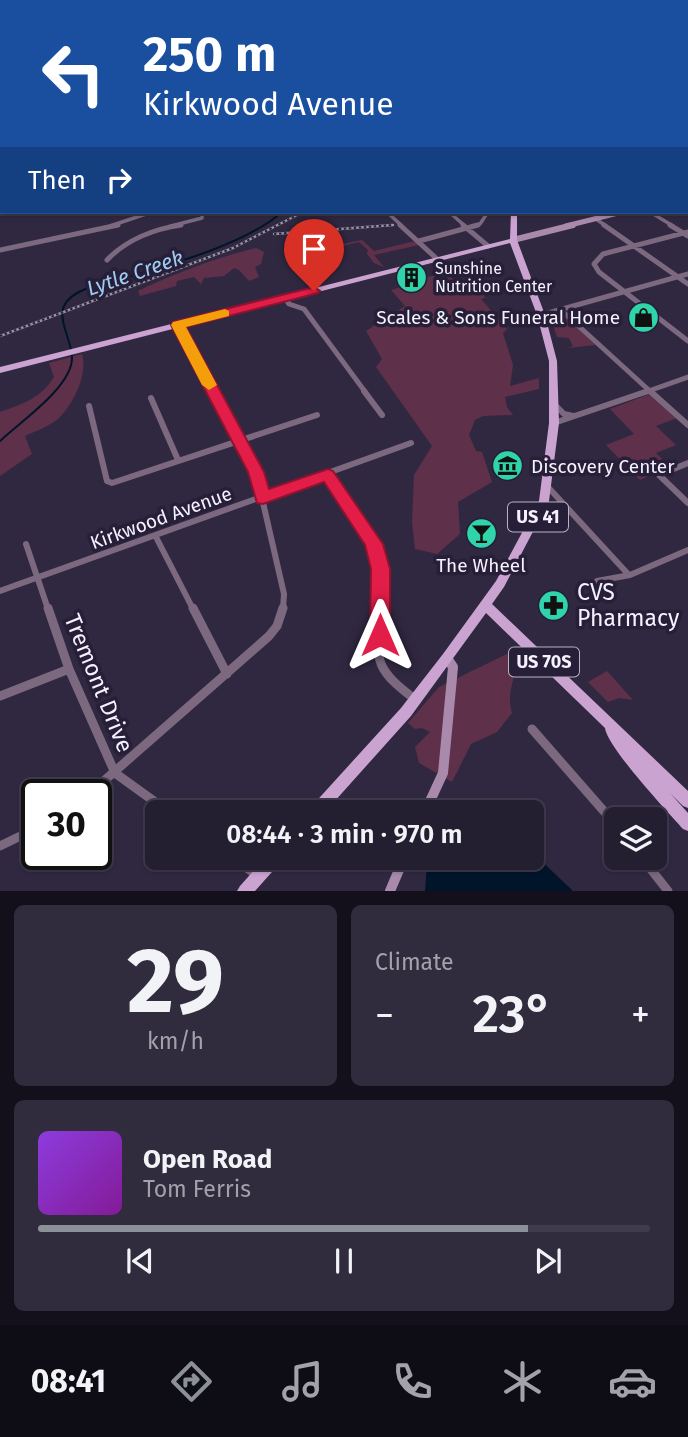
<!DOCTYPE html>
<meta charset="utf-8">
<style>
body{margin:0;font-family:"Fira Sans",sans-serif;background:#302b3d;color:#f1f3f6;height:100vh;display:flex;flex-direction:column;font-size:26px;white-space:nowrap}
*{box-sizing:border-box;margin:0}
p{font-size:23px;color:#a3a2ab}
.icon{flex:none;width:38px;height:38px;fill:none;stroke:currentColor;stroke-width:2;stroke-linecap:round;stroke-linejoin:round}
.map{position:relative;height:891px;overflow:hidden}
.panel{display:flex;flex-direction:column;gap:14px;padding:14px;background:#14101b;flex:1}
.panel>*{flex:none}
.guide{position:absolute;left:0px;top:0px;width:690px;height:214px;box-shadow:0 2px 5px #0004,0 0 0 2px #413c4d;background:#1a4fa0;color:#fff;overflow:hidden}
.buttons{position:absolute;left:604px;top:807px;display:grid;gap:14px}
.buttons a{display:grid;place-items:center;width:63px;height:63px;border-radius:10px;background:#241e31;box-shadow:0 2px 5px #0004,0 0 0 2px #413c4d;font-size:35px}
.speed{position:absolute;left:21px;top:779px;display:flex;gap:14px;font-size:35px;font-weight:700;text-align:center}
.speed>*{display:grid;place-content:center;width:91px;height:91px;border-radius:50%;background:#241e31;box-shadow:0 2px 5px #0004,0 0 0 2px #413c4d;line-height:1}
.speed .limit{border:4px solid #111;border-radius:10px;background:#fff;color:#111}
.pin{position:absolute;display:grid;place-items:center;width:60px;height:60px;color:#fff;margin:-72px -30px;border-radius:50% 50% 50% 0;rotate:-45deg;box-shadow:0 0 7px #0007}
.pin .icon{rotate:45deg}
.me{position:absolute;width:77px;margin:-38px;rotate:0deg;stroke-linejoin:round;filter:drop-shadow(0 0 5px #0008)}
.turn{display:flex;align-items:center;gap:24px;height:147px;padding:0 28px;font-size:32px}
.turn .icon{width:91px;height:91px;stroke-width:2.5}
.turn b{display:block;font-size:49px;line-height:60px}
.then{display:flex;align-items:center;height:66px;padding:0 28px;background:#0003;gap:14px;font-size:26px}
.big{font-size:52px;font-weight:600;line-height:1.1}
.panel .widget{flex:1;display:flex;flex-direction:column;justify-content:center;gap:10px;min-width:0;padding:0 24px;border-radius:10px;background:#302b3d}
.panel .dial{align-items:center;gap:0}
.dial b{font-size:91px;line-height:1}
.song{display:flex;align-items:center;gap:21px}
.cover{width:84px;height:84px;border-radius:10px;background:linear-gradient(135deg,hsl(270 70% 55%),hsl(290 70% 35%))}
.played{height:7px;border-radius:4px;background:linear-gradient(90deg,#8c9099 80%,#413c4d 80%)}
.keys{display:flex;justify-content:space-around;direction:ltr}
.heat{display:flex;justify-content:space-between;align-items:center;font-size:38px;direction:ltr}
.panel .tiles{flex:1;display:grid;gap:14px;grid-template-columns:1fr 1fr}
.widget:last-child{grid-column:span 2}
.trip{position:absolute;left:145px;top:800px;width:399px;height:70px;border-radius:10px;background:#241e31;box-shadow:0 2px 5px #0004,0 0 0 2px #413c4d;font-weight:600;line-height:70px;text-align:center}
.tab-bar{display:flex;height:112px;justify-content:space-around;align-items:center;background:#0e0c14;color:#a3a2ab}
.tab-bar .icon{width:49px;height:49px}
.tab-bar .current{color:#8c9099}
.tab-bar b{font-size:32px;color:#f1f3f6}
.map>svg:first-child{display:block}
.green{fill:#5f3049}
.water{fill:#00142a}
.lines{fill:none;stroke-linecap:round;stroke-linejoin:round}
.stream{stroke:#00142a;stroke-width:2}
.street-far4{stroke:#7c697f;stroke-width:2.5}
.street-far3{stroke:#7c697f;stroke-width:3.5}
.street-far2{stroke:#7c697f;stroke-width:5}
.street-far1{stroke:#7c697f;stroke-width:6}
.street{stroke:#7c697f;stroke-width:9}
.secondary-far3{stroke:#a98aad;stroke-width:3.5}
.secondary-far2{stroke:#a98aad;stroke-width:5}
.secondary-far1{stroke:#a98aad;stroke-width:6}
.secondary{stroke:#a98aad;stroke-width:10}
.primary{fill:#cba3d1;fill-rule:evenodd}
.rail-casing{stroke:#9994a7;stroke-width:2.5}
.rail{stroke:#261f37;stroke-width:2;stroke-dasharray:2.5;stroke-linecap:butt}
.route{fill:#e11d48;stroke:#92132f;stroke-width:2}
.slow{fill:#f59e0b}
.labels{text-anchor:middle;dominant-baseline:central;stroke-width:7;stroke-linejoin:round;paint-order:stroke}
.far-poi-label{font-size:16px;fill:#f5f2ff;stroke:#261f37;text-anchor:start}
.shield{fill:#261f37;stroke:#b7b3c3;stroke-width:2}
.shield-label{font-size:18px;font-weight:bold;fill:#f5f2ff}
.poi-label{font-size:19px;fill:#f5f2ff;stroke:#261f37;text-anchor:end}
.street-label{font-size:19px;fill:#f5f2ff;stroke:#261f37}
.water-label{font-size:21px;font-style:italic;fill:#a0ccf4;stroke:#261f37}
.near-poi-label{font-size:23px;fill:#f5f2ff;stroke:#261f37;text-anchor:start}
.near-street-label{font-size:23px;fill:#f5f2ff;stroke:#261f37}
</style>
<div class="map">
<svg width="688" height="891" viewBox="0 0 688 891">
<rect width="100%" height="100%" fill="#302841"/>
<!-- green -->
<path class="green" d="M362,240L374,251L415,241L419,245L374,255L384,267L374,263L367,254L368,250L359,242L343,246L342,252L315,256L308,261L296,245H302L308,251Z
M256,248L264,252L261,264L255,267L259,277L249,281L239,270L234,268L224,276L204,278L201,284L194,277L177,281L176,286L140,296L138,291C173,274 218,257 256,248Z
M432,276H449L457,283L482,288L485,298L481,299L507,329L503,333L513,365L510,386L539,378V389L505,397L507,407L513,415L483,416L475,420L469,435L476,451L482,452L492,482L458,502L460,534L437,554L415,549L412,522L414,475L432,446L376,367L382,359L366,331L405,306L391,290L408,285V282Z
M562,314L596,345L567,348L573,346L569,338L557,337L551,319Z
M82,354C88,373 74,403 60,417C52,425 36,431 25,436L32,454L0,476V412C23,404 41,398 54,377L49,363Z
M650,394L677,418L656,426L676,445L656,453L670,467L640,480L606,445L634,434L610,409Z
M515,650L521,656C515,674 506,694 512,713L497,732L471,744L452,782L419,763L415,747L430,732L422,728L415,729L408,723L439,687Z
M607,671L633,700L619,698L608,702L588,682Z"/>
<!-- water -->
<path class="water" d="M532,852L573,891H425L427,862L435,858H532Z"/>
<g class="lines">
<!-- stream -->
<path class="stream" d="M0,441C20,422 72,387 72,358C72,334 46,309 79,292C94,284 115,281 131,276C176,263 247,243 282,212"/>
<!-- street-far4 -->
<path class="street-far4" d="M227,0L231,2"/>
<!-- street-far3 -->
<path class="street-far3" d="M387,212L402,226
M449,212L465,226
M650,212L673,226
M596,219L606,226
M110,226L152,212
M171,226L202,218V212
M472,226L480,224L488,212"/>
<!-- street-far2 -->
<path class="street-far2" d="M400,225L437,259
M463,225L488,246
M604,225L688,284
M670,225L688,236
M688,232L603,254L594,264L599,272L688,341
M419,241L478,225
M0,250L118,225
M107,260C126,240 154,229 181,225
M285,298L289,304L304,309L366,393
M561,310L652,393
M541,315L688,274
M178,325L214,393
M643,393L688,377"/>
<!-- street-far1 -->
<path class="street-far1" d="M213,391L256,472L284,594L283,609
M364,391L382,415
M650,391L688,425
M151,398L178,460
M555,405L564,414L573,416
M89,406L107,481L112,483L317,415
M554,423L648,391
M688,463L659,475L688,503
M328,475L374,544L379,566V609
M547,486L628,574
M156,537L193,609
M26,544L48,609
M597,581L630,575L688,550
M0,591L411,443"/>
<!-- street -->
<path class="street" d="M48,608L69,669L115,773L169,812
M193,608L227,674
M379,608C377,661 372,667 416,700
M0,696L69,669
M532,729L616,825
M89,794L269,636L277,626L283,608
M0,846L37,828
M232,858L257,875
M642,858L668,891"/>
<!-- secondary-far3 -->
<path class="secondary-far3" d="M171,0L173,2"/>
<!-- secondary-far2 -->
<path class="secondary-far2" d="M566,226L622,212"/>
<!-- secondary-far1 -->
<path class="secondary-far1" d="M513,240L573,225"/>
<!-- secondary -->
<path class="secondary" d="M425,812L443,773L453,667L447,658
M390,891L404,858"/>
<!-- primary -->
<path class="primary" d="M636,0H640L639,2H634Z
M0,49H2V51H0Z
M511,212H517V240L545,315L557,361L559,423L549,501L504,587L492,604L688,791V808L683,806L670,793L688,813V831L683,829C667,811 607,747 605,728L486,613L411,716L325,812H309L311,807L401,708L443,654L496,581L539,501L549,423V361L537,315L510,243L0,373V367L510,239Z
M265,858H282L280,863L255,891H237L240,886Z"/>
<defs>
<path id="rail" d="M506,2L508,0
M274,234L393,225
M0,336L233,248L303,212"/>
</defs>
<!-- rail casing -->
<use href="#rail" class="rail-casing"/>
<!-- rail -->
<use href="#rail" class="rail"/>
</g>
<!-- route -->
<path class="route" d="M314,287L320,291L318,293L186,327L264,472L269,489L328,469L333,471L383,544L390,569V635L387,641L380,643L373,641L370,635L371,569L365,545L324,482L263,504L257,503L248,472L171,325L173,322Z"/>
<!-- slow -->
<path class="slow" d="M225,309L229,311V316L186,327L217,385L209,390L202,385L171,325L173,322Z"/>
<!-- icons -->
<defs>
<symbol id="building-disc" viewBox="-11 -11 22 22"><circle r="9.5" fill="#30d4aa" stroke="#261f37"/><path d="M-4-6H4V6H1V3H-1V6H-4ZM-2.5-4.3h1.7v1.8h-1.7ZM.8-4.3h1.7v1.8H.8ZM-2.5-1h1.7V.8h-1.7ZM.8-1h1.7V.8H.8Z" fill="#111"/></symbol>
<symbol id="shop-disc" viewBox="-11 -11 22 22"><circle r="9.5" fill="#30d4aa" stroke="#261f37"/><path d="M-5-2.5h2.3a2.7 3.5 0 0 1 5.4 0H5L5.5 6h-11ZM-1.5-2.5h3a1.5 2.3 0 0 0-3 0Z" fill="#111"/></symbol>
<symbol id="museum-disc" viewBox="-11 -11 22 22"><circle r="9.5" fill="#30d4aa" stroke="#261f37"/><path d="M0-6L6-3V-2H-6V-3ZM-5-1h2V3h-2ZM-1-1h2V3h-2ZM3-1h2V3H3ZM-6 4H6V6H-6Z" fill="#111"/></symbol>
<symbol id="bar-disc" viewBox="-11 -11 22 22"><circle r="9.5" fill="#30d4aa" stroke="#261f37"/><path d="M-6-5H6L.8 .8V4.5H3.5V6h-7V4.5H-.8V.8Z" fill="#111"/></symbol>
<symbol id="pharmacy-disc" viewBox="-11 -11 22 22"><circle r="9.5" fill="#30d4aa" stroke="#261f37"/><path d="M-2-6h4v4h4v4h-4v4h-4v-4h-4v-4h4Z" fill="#111"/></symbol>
</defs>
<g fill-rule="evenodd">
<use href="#building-disc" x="394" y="260" width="35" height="35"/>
<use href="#shop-disc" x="626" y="300" width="35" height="35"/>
<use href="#museum-disc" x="490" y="448" width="35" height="35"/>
<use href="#bar-disc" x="464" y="516" width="35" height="35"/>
<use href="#pharmacy-disc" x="536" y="588" width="35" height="35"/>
</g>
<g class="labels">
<!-- far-poi labels -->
<g class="far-poi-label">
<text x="435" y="268">Sunshine<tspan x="435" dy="18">Nutrition Center</tspan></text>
</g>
<!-- shield labels -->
<g class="shield">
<rect x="508" y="502.5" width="60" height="29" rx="5"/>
<rect x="509" y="647.5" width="70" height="29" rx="5"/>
</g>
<g class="shield-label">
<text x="538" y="517">US 41</text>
<text x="544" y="662">US 70S</text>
</g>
<!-- poi labels -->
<g class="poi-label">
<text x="620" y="317">Scales &amp; Sons Funeral Home</text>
<text x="531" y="466" text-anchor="start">Discovery Center</text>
<text x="481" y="565" text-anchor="middle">The Wheel</text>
</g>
<!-- street labels -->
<g class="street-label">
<text transform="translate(161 518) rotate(-20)">Kirkwood Avenue</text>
</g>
<!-- water labels -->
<g class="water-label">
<text transform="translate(135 273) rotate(-19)">Lytle Creek</text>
</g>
<!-- near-poi labels -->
<g class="near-poi-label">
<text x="577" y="592">CVS<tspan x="577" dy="26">Pharmacy</tspan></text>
</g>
<!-- near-street labels -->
<g class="near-street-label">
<text transform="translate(99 683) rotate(68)">Tremont Drive</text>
</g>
</g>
</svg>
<div class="buttons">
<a><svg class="icon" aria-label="layers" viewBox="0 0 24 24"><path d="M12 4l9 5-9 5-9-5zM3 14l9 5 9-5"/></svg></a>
</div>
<div class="speed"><div class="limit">30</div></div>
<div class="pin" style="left:314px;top:291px;background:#d93025"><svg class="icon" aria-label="arrive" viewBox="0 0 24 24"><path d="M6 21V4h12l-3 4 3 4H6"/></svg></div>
<svg class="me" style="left:380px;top:635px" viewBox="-20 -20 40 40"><path d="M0-17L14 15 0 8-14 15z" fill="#e11d48" stroke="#fff" stroke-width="4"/></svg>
<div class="trip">08:44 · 3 min · 970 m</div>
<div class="guide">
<div class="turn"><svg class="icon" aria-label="left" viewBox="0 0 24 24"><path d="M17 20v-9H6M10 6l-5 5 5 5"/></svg><div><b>250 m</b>Kirkwood Avenue</div></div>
<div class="then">Then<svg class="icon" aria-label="right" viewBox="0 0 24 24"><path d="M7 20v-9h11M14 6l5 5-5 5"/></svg></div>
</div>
</div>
<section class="panel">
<div class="tiles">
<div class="widget dial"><b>29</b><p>km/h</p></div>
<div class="widget"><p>Climate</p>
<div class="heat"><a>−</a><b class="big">23°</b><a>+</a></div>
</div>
<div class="widget">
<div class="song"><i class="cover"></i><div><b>Open Road</b><p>Tom Ferris</p></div></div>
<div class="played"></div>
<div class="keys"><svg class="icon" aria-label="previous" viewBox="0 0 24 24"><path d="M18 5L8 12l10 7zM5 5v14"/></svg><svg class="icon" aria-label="pause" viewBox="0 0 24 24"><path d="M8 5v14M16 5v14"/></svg><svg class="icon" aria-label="next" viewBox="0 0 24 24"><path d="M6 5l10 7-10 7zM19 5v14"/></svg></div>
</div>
</div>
</section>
<nav class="tab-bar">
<b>08:41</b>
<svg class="icon current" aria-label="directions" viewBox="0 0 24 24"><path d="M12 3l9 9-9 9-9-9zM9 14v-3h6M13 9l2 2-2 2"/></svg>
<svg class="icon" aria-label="music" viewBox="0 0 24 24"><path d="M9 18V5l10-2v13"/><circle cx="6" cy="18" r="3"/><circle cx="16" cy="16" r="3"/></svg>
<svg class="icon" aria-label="phone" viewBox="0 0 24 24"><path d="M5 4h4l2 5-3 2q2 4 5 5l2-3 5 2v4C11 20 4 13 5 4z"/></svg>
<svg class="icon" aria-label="climate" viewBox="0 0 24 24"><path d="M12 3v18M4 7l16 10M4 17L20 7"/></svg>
<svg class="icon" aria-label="car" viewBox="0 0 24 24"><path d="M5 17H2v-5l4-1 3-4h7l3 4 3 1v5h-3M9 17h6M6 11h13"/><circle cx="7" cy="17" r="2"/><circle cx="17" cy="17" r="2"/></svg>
</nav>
